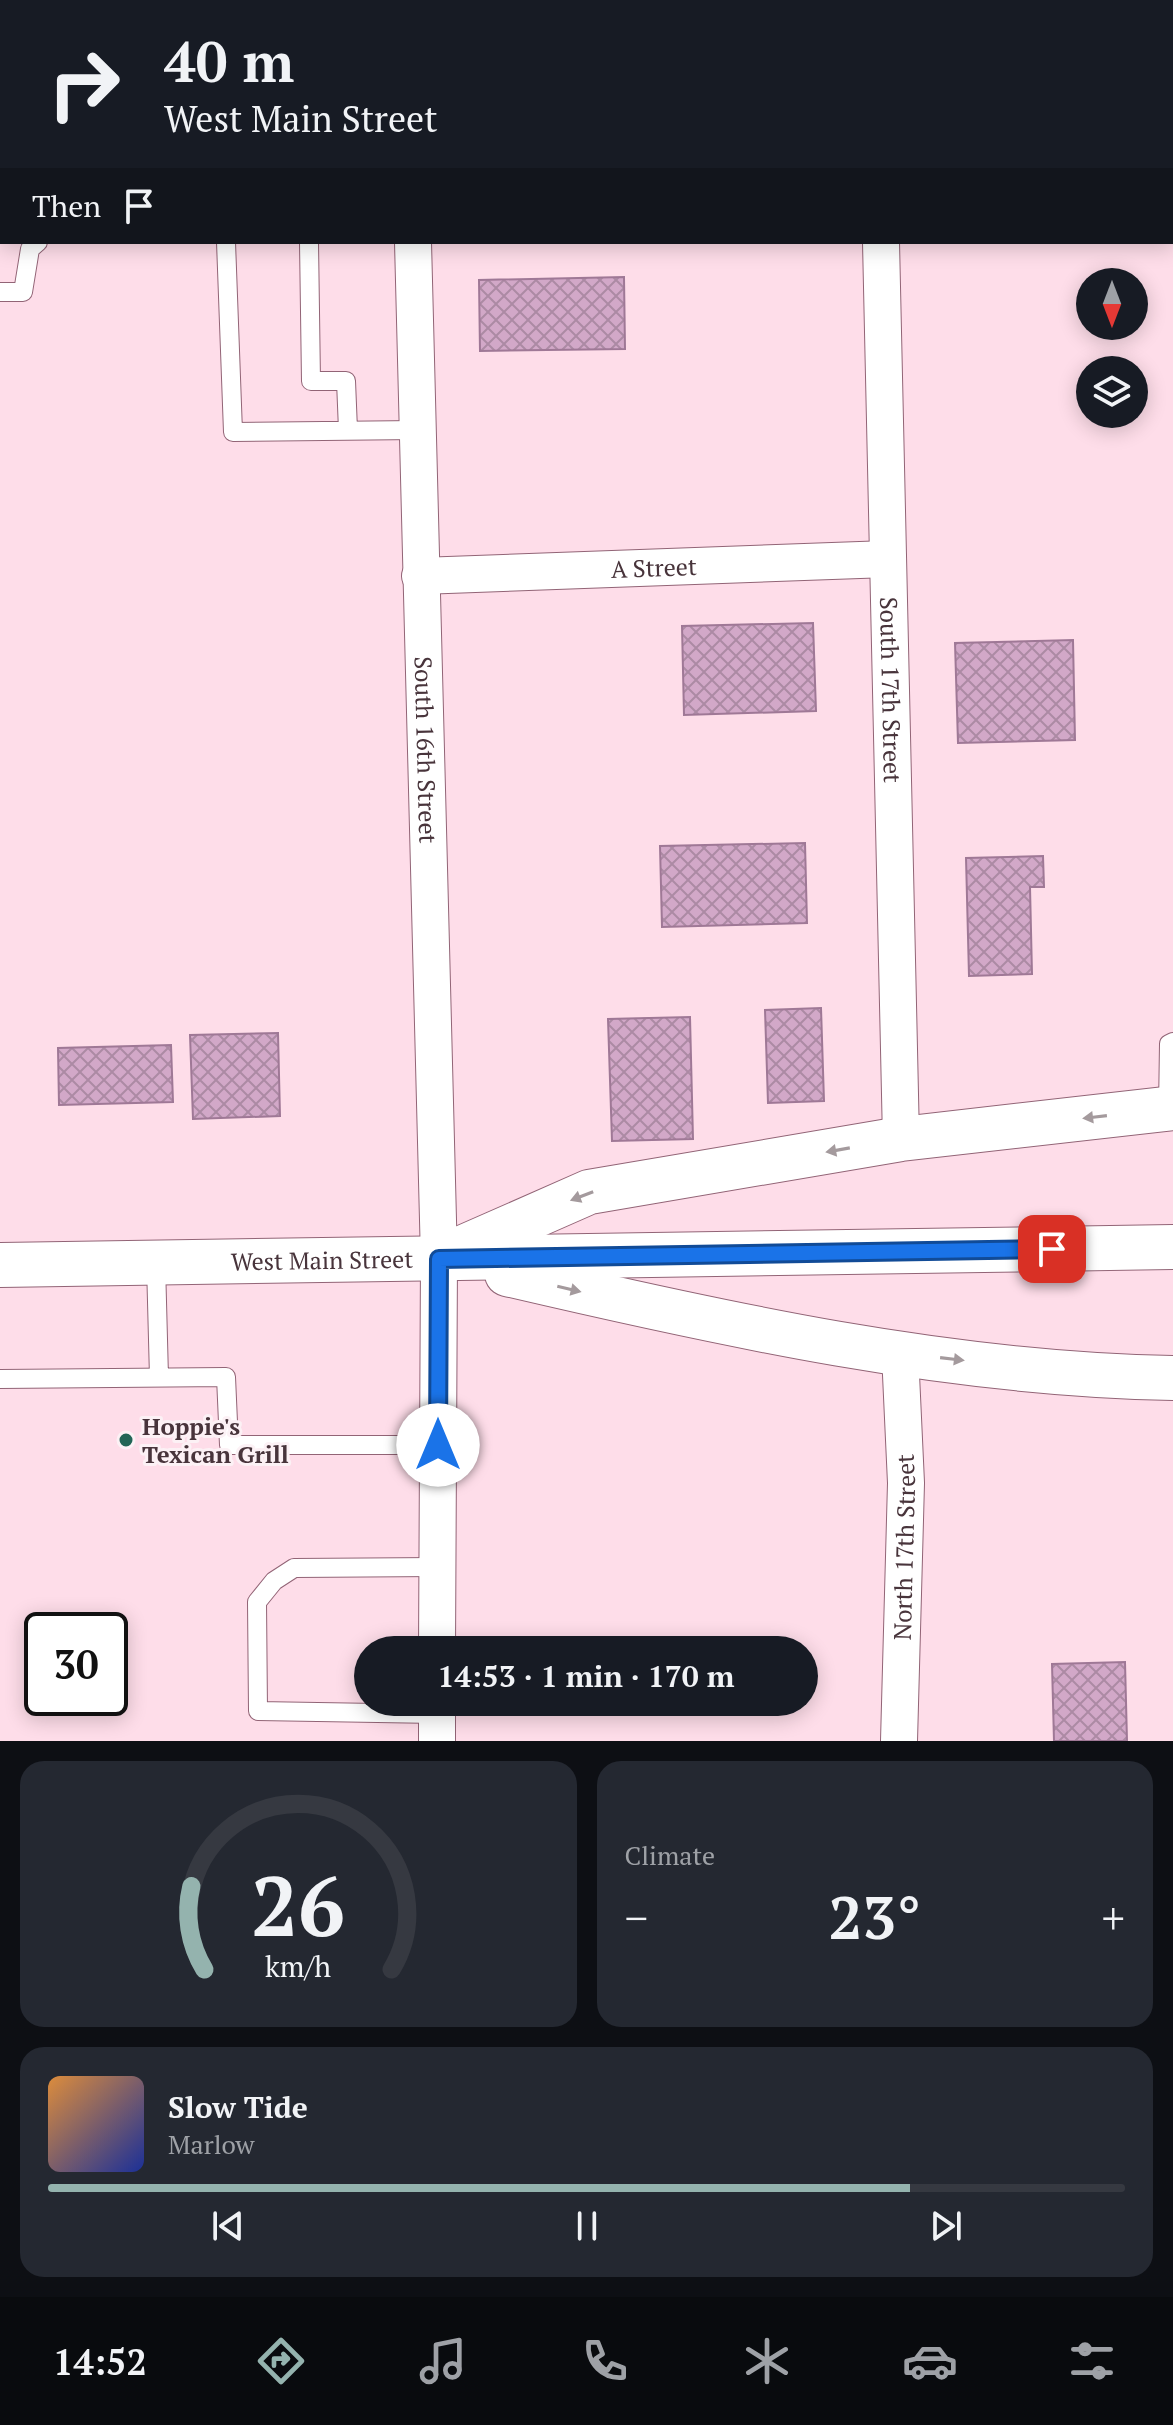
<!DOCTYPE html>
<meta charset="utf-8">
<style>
body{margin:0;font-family:"PT Serif",serif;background:#242831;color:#f1f3f6;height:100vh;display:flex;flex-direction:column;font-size:30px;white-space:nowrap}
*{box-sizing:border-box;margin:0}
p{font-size:26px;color:#9ea1a6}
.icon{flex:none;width:44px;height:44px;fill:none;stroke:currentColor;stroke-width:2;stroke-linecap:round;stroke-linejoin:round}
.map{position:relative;height:1741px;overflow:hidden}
.drawer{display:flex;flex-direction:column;gap:20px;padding:20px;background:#0d0f14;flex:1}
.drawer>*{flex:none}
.banner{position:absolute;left:0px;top:0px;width:1174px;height:244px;box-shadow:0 4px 20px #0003;background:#171b24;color:#f1f3f6;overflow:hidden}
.needle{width:52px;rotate:180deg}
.controls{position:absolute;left:1076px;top:268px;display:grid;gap:16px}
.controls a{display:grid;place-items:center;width:72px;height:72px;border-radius:50%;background:#171b24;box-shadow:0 4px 20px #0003;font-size:40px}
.speed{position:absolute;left:24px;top:1612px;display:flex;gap:16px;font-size:40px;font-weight:700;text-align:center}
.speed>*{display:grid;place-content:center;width:104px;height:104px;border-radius:50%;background:#171b24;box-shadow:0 4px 20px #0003;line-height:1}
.speed .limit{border:4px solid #111;border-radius:12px;background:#fff;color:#111}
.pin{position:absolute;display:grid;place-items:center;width:68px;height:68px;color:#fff;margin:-34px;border-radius:16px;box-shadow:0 4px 12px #0006}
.me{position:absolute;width:88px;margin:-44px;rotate:0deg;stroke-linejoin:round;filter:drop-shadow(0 0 6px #0008)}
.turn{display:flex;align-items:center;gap:28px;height:168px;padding:0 32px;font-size:36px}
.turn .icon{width:104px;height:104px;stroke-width:2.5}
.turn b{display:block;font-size:56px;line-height:68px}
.then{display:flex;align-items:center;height:76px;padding:0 32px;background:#0003;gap:16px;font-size:30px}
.big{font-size:60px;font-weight:600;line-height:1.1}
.drawer .widget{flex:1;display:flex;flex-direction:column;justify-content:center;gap:12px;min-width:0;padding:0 28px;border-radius:24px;background:#242831}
.drawer .dial{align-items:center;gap:0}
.dial svg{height:208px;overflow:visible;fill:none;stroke:#363941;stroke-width:7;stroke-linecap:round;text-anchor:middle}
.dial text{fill:#f1f3f6;stroke:none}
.song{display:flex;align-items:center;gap:24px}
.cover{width:96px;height:96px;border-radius:12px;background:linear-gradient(135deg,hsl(30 70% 55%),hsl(230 70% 35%))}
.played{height:8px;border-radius:4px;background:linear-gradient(90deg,#94b3ae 80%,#363941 80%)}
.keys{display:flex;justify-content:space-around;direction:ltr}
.heat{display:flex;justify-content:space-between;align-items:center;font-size:44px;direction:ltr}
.drawer .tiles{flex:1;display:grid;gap:20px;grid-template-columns:1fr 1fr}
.widget:last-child{grid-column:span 2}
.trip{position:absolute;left:354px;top:1636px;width:464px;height:80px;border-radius:40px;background:#171b24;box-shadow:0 4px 20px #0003;font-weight:600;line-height:80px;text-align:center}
.tab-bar{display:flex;height:128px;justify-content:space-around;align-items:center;background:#090b0e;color:#9ea1a6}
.tab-bar .icon{width:56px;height:56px}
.tab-bar .current{color:#94b3ae}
.tab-bar b{font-size:36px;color:#f1f3f6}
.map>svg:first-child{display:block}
.building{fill:url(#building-cross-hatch);stroke:#9f7896;stroke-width:2}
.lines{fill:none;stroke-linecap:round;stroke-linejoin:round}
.lane-casing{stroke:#926476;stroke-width:20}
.street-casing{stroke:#926476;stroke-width:38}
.secondary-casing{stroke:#926476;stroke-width:46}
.lane{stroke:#fff;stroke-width:18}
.street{stroke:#fff;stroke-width:36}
.secondary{stroke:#fff;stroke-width:44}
.oneway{fill:#a49a9d}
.route-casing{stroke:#114b97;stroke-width:20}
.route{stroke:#1a73e8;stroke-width:14}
.poi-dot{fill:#226556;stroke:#fcf1f5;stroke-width:3}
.labels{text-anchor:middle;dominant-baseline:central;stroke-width:6;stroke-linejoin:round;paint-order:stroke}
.street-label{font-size:24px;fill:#48343b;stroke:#fcf1f5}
.poi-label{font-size:24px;font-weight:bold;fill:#48343b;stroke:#fcf1f5;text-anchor:start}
</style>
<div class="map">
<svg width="1173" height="1741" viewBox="0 0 1173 1741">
<defs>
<pattern id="building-cross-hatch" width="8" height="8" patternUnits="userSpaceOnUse" patternTransform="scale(2)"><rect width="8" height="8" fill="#d2a8c8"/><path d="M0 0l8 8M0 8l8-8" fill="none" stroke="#ac8aa4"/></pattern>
</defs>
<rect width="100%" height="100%" fill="#fedde9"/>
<!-- building -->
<path class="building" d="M178,0H252V2H178Z
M648,0H744V2H648Z
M624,277L625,349L480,351L479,280Z
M813,623L816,711L684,715L682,626Z
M1073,640L1075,740L958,743L955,643Z
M805,843L807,923L662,927L660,846Z
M1043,856L1044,887H1030L1032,974L969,976L966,858Z
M821,1008L824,1101L768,1103L765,1010Z
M690,1017L693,1139L612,1141L608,1019Z
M278,1033L280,1116L193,1119L190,1035Z
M171,1045L173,1102L59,1105L58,1048Z
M1125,1662L1127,1741H1054L1052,1664Z"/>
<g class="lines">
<defs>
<path id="lane" d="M54,0V2
M306,0V2
M226,242L233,432L417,430
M309,242L311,381H346L348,430
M0,292H23L30,249L38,242
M1168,1109L1169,1044L1173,1042
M156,1264L159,1377
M0,1379L226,1377L229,1445H438
M437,1714L258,1711L257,1602L274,1581L294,1568L437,1567"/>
<g id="street">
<path d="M408,0V2"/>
<path d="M876,0V2"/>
<path id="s1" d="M413,242L439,1259L437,1650"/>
<path id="s2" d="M881,242L901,1139"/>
<path id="s3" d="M420,576L888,559"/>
<path d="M437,1741V1702"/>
<path id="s4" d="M899,1741L906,1483L900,1353"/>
</g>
<g id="secondary">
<path d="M455,1251L589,1192L901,1139L1173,1108"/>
<path id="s5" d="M0,1265L1173,1247"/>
<path d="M507,1274C725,1325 949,1374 1173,1378"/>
</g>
</defs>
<!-- lane casing -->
<use href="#lane" class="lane-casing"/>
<!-- street casing -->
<use href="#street" class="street-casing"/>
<!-- secondary casing -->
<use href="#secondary" class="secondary-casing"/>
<!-- lane -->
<use href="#lane" class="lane"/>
<!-- street -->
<use href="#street" class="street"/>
<!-- secondary -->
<use href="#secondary" class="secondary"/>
</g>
<!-- one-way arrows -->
<defs><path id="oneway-solid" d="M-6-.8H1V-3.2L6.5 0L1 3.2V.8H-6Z" transform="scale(2)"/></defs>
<g class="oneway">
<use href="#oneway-solid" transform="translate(1095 1117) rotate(173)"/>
<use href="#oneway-solid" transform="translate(838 1150) rotate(170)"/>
<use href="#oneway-solid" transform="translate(582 1196) rotate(159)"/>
<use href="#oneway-solid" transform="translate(569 1289) rotate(13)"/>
<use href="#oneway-solid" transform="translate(952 1359) rotate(7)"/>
</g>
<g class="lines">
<defs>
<path id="route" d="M438,1445L439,1259L1052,1249"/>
</defs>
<!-- route casing -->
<use href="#route" class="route-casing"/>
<!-- route -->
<use href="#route" class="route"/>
</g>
<!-- markers -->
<circle class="poi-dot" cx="126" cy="1440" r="8"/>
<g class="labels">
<!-- street labels -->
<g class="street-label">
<text stroke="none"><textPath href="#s3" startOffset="234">A Street</textPath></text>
<text stroke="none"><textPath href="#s2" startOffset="448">South 17th Street</textPath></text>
<text stroke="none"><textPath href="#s1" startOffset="508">South 16th Street</textPath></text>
<text stroke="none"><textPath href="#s5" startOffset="322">West Main Street</textPath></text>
<text stroke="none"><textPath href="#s4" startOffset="194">North 17th Street</textPath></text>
</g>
<!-- poi labels -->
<g class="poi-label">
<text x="142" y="1426">Hoppie's<tspan x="142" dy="28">Texican Grill</tspan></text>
</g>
</g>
</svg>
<div class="controls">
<a><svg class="needle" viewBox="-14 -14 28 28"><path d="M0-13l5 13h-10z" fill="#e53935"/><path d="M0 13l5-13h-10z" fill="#9ea1a6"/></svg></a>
<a><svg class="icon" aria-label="layers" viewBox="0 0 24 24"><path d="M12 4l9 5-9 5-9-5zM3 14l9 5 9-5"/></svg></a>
</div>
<div class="speed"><div class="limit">30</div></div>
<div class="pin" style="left:1052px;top:1249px;background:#d93025"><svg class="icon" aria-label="arrive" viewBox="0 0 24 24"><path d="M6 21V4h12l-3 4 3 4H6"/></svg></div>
<svg class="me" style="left:438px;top:1445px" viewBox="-20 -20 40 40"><circle r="19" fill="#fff"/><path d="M0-13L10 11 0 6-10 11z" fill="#1a73e8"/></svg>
<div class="trip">14:53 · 1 min · 170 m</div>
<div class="banner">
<div class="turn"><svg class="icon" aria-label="right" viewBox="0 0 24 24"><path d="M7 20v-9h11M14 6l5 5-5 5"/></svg><div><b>40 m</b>West Main Street</div></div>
<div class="then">Then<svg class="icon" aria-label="arrive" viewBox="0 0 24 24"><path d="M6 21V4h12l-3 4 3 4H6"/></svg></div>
</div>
</div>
<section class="drawer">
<div class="tiles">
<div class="widget dial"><svg viewBox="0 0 100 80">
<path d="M14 69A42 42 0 1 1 86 69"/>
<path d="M14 69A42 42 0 0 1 9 37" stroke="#94b3ae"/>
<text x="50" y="56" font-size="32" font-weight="700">26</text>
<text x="50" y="72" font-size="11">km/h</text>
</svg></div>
<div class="widget"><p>Climate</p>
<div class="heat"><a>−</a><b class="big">23°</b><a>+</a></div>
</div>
<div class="widget">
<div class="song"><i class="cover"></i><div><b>Slow Tide</b><p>Marlow</p></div></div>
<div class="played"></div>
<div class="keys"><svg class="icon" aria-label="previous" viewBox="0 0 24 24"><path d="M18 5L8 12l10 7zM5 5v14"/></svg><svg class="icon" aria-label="pause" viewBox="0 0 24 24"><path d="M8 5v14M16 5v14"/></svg><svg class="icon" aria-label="next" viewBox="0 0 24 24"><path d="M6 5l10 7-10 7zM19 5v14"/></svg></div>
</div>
</div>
</section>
<nav class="tab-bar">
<b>14:52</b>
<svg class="icon current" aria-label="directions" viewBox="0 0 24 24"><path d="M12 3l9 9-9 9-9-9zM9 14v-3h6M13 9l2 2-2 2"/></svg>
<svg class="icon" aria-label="music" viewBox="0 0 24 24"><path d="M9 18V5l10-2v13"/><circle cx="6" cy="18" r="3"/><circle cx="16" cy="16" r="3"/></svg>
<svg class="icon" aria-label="phone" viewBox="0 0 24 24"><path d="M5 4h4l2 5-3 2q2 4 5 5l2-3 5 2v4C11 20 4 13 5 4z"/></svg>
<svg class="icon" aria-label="climate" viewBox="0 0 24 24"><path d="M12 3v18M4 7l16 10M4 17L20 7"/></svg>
<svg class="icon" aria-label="car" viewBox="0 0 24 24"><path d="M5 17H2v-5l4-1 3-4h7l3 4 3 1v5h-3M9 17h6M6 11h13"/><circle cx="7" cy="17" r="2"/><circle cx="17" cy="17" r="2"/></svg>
<svg class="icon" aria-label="filters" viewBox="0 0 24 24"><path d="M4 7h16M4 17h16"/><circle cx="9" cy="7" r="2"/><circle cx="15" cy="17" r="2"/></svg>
</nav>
